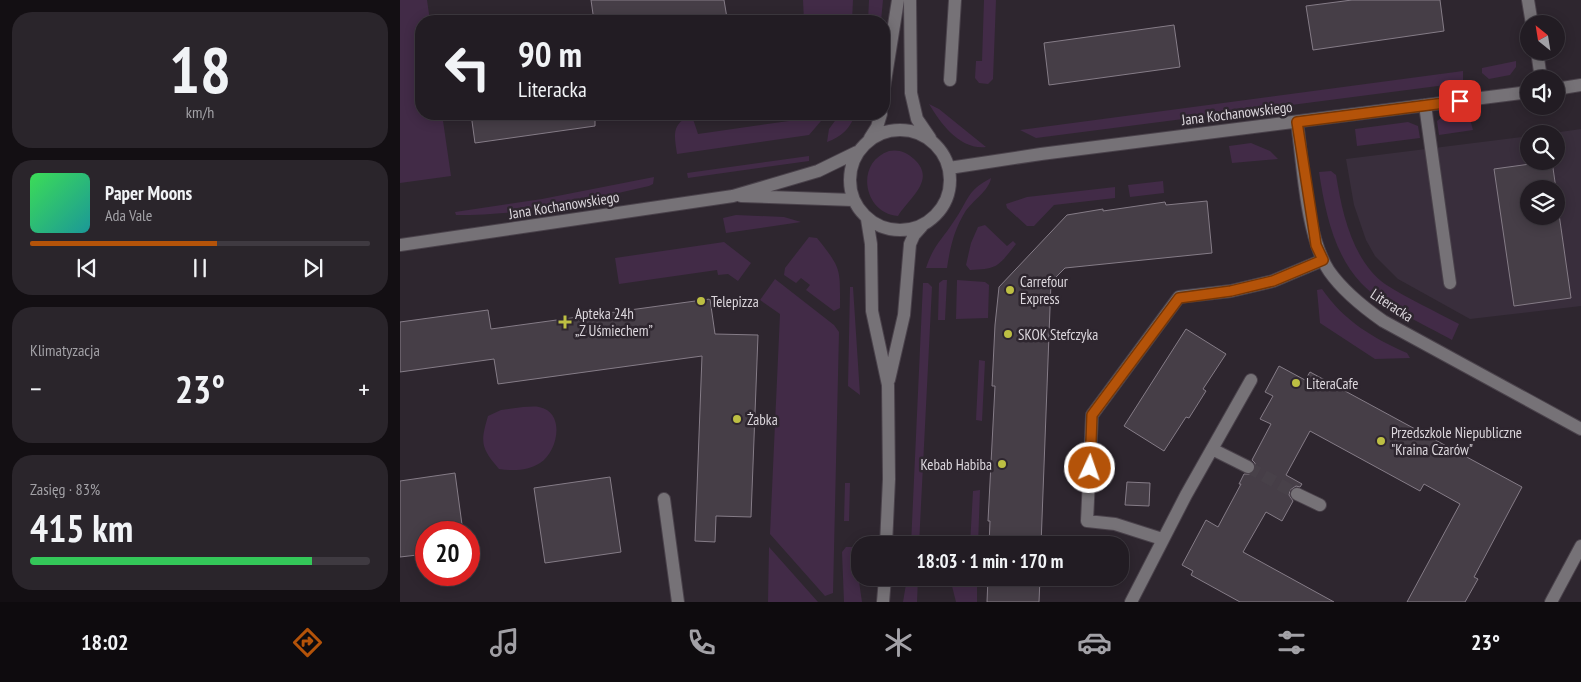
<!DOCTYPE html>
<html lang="pl">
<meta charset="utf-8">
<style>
body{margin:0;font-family:"PT Sans Narrow",sans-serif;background:#2a252b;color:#f1f3f6;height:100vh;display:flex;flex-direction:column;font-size:19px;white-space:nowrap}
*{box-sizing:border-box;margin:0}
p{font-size:16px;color:#a2a1a6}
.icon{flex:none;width:28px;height:28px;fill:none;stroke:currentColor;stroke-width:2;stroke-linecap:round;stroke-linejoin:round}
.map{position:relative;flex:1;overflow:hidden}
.side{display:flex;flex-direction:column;gap:12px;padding:12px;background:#130f13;width:400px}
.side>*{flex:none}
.banner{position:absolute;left:15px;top:15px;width:475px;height:105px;border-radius:20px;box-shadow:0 2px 12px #0003,0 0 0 1px #3f3a41;background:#221c23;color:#f1f3f6;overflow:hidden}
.needle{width:32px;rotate:330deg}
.tools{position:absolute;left:1120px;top:15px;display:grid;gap:10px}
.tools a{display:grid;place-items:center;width:45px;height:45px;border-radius:50%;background:#221c23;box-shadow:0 2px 12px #0003,0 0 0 1px #3f3a41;font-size:25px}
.speed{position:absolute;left:15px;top:521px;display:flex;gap:10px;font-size:25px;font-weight:700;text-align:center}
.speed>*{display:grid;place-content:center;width:65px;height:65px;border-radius:50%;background:#221c23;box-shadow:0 2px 12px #0003,0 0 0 1px #3f3a41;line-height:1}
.speed .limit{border:8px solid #d22;background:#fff;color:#111}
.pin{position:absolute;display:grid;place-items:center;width:42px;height:42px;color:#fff;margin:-21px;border-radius:10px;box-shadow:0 2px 8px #0006}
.me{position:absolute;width:55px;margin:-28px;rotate:3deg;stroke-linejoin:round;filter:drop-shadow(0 0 4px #0008)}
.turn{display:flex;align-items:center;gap:18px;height:105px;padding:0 20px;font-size:22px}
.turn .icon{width:65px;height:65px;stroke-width:2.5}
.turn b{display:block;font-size:35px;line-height:42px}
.big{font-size:38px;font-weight:700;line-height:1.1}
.side .widget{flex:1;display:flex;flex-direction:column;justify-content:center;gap:8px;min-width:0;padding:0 18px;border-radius:20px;background:#2a252b}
.side .dial{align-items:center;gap:0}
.dial b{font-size:65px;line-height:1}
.song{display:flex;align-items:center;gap:15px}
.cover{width:60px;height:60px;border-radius:8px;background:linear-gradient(135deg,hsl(130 70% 55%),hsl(180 70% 35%))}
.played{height:5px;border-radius:2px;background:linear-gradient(90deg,#b45309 55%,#3f3a41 55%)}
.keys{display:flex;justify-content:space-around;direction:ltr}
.heat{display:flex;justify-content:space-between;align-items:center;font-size:28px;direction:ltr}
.charge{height:8px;border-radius:4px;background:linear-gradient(90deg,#34c759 83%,#3f3a41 0)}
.trip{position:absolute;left:451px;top:536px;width:278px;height:50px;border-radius:20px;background:#221c23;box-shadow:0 2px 12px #0003,0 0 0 1px #3f3a41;font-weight:700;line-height:50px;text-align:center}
.tab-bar{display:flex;height:80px;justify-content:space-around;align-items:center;background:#0e0b0e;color:#a2a1a6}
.tab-bar .icon{width:35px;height:35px}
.tab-bar .current{color:#b45309}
.tab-bar b{font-size:22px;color:#f1f3f6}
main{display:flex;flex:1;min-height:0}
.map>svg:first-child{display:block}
.built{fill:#392e3c;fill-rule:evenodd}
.green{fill:#422b47}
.building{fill:#463e47;stroke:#857c87}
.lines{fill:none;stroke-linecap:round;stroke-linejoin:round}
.minor-tunnel{stroke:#484149;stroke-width:12;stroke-dasharray:12 6;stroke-linecap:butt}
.minor-casing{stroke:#4a424b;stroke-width:14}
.minor{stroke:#767277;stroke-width:12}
.route-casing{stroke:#753606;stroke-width:12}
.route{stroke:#b45309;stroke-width:9}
.poi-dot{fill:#bdbf43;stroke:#2e262f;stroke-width:2}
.labels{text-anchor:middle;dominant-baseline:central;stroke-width:5;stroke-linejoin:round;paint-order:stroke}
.street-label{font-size:15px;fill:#dcd7dd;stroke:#2e262f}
.poi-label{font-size:15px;fill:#dcd7dd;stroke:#2e262f;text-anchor:start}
</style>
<main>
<section class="side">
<div class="widget dial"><b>18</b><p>km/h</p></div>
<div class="widget">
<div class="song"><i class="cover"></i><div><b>Paper Moons</b><p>Ada Vale</p></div></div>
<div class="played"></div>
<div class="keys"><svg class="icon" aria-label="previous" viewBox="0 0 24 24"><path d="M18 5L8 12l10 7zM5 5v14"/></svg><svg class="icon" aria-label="pause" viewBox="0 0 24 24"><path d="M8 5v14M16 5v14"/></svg><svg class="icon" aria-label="next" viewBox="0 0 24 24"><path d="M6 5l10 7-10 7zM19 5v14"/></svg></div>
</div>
<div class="widget"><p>Klimatyzacja</p>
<div class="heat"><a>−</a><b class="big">23°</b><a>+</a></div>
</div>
<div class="widget"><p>Zasięg · 83%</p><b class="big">415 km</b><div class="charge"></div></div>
</section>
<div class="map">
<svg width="1181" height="602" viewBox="0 0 1181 602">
<rect width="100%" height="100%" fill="#2e262f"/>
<!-- built -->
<path class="built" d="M1181,129V306L1070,319L998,279L975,256L966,240L954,205L946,159L1129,136V161H1156V134H1146ZM1129,189H1156V216H1129Z"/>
<!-- green -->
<path class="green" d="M0,0H27L30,21H21V114H42L51,176L0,183Z
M403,0H453L452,21H404Z
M469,0H483L481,21H468Z
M584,0H596L593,79L588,84L579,83L575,78L576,61H582Z
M1116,61V67L1110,75L1089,79L1082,73V68Z
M1063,71V80L1061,83L636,138L620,130Z
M529,104L539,109L586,147C560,150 541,124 529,104Z
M402,114H427L409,135L277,154C275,139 271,126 286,118L293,119L298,134L403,119Z
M440,114H455C451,128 441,137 427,142L429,129Z
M1064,114L1070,119L1073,130L1039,135L1037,121L1041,118Z
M1008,122L1018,126L1020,138L957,146L955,129Z
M851,143L870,151L878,159L832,163L829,146Z
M489,151C498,149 507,152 514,159C537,180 509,198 498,216C464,214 454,163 489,151Z
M409,156V161L288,178L287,173Z
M931,171L936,175C942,212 952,260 985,284C1008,299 1035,311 1059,324L1052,340C1022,323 985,308 961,283C933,253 925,210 919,172Z
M254,177L253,184L249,186C180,202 127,215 56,215L55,212L142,199Z
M591,178C589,191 572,201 565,212C554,230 550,248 547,268H526C534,244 542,240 554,221C569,200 566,191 591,178Z
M763,181L764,193L730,197L728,185Z
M715,187V198L654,205L634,226H627L607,208L606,204L627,197Z
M336,215L384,217L401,222L326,233L323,218Z
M585,225L607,246L613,241L616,244C598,266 599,269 570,270L566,265L571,243L578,227Z
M409,237L417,238C442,269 440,269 440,308L434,311L406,290L410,285L401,278L396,283L384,275L385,268Z
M324,242L351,263L338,281L328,274L318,275L317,270L219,284L215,258Z
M375,279L434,325L439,332L433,593L425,596L370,534L380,314L360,300Z
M543,280H547L545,320H538L539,283Z
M557,280L585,282L589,285L588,318L556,319Z
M523,283H528L532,287L519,545H511Z
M450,287H453L460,395L448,386Z
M922,289C944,321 973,338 1007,353L1010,358L975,359L920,323L917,290Z
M579,360L585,361L582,421L576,420Z
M123,407C128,407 134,406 139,407C166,412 158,452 140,463C128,471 113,471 99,469C81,448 80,443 88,416L101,410Z
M445,483H450L449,521H444Z
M580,490L578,545H570L573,491Z
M369,547L418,602H368Z
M446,547H454L462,602H444L442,552Z
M507,578H518L517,602H503Z
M550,578H577V602H556Z"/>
<!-- building -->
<path class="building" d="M191,0H324L327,18L303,21H194Z
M952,0H1040L1044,31L913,50L906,6Z
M774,25L780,67L649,85L644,43Z
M71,114H195V126L75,143Z
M1152,161L1156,189H1129V216H1156V193L1171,298L1114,306L1094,169Z
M807,201L812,253L665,268L651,282L641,545H589L590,521H588L595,386H592L595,325L599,287L667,215L703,209V211L765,202L766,205Z
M310,299L315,334L358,335L351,517L316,516L315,542L295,541L302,356L98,384L94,359L0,372V322L88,310L91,329Z
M786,329L826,354L803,389L806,391L789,418L786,417L764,451L724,426Z
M879,366L905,380L910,372L1122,487L1074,577L1078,579L1065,602H1007L1060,504L1024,484L1020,491L910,431L886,475L902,484L900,487L896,486L890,490L889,495L893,501L882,521L866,512L843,552L934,602H840L791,575L793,571L782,565L806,520L818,527L841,484H839L844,474H852L855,470V463L852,460L871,424L860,419L873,396L865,392Z
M55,473L63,532H26V554L0,557V481Z
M210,477L221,552L145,563L134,488Z
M727,482L750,483L749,506L725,505Z
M588,578H640L639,602H587Z"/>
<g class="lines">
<!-- minor-tunnel -->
<path class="minor-tunnel" d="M848,467L897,494"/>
<defs>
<path id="minor" d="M510,0L511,93L517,119L530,138
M1128,0L1132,24
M1137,51L1141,79
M550,80L555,0
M484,88L498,0
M1156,89L1181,85
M1025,105L1050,283
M897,122C903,165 906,236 929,271C943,291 963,307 983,321L1181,429
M450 180a50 50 0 1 1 100 0a50 50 0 1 1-100 0Z
M470,138L477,127L481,114
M549,168L641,154L1129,92
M341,196L453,200
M467,219L471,244L472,311L488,385L489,479L486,545
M0,245L333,196L418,171L457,152
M489,380L504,315L510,244L514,235L522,226
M812,449L848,467
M897,494L920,505
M264,499L278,602
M762,539L715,524L687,521L692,415L779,297L831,291L873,281L923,260
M483,602L485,578
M731,602L786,495L851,380
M1151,602L1181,546"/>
</defs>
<!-- minor casing -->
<use href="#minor" class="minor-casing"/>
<!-- minor -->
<use href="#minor" class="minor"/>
</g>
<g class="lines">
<defs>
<path id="route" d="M690,468L692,415L779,298L831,291L873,281L923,260L916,245L914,231L897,122L1060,101"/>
</defs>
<!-- route casing -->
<use href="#route" class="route-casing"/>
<!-- route -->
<use href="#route" class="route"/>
</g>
<!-- markers -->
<g class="poi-dot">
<circle cx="610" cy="290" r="5"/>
<circle cx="301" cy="301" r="5"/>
<path d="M162.5 314.5h5v5h5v5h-5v5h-5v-5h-5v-5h5z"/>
<circle cx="608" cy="334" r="5"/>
<circle cx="896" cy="383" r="5"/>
<circle cx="337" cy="419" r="5"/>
<circle cx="981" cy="441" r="5"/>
<circle cx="602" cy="464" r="5"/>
</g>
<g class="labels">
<!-- street labels -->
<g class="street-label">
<text transform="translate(837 113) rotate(-7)">Jana Kochanowskiego</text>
<text transform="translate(164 205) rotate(-9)">Jana Kochanowskiego</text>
<text transform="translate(992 305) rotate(33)">Literacka</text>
</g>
<!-- poi labels -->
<g class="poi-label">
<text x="620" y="281">Carrefour<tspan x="620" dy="17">Express</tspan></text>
<text x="311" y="301">Telepizza</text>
<text x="175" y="313">Apteka 24h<tspan x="175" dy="17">„Z Uśmiechem”</tspan></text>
<text x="618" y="334">SKOK Stefczyka</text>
<text x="906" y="383">LiteraCafe</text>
<text x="347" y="419">Żabka</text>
<text x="991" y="432">Przedszkole Niepubliczne<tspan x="991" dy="17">"Kraina Czarów"</tspan></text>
<text x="592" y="464" text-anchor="end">Kebab Habiba</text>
</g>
</g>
</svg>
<div class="tools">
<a><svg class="needle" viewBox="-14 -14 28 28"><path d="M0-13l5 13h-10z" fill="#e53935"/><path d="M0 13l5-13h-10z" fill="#a2a1a6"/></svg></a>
<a><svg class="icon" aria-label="sound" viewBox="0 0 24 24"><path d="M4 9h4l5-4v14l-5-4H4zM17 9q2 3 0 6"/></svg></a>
<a><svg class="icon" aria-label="search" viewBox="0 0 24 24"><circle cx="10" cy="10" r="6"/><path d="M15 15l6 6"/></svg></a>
<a><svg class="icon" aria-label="layers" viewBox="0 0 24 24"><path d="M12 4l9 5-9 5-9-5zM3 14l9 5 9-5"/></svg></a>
</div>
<div class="speed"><div class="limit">20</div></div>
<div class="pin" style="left:1060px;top:101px;background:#d93025"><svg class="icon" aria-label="arrive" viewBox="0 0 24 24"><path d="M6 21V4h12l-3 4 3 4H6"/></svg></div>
<svg class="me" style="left:690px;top:468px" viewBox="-20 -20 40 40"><circle r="17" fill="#b45309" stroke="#fff" stroke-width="3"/><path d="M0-11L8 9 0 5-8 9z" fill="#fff"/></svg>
<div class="trip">18:03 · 1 min · 170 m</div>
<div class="banner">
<div class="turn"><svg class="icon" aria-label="left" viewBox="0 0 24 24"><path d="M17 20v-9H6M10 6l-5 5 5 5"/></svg><div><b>90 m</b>Literacka</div></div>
</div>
</div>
</main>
<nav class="tab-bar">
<b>18:02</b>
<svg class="icon current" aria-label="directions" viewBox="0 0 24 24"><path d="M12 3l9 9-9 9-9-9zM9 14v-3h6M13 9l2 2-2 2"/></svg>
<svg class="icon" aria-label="music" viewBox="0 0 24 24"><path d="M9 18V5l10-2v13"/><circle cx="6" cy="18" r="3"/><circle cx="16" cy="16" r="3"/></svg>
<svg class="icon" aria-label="phone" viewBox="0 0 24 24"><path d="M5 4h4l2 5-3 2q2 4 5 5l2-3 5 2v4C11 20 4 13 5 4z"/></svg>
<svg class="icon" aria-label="climate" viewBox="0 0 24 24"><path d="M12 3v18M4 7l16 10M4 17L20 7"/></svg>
<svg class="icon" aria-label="car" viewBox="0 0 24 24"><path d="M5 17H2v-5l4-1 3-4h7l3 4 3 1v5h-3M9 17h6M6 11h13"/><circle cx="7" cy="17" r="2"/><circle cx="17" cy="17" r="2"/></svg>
<svg class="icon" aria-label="filters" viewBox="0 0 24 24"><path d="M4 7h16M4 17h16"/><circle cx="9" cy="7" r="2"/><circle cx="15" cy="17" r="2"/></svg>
<b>23°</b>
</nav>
